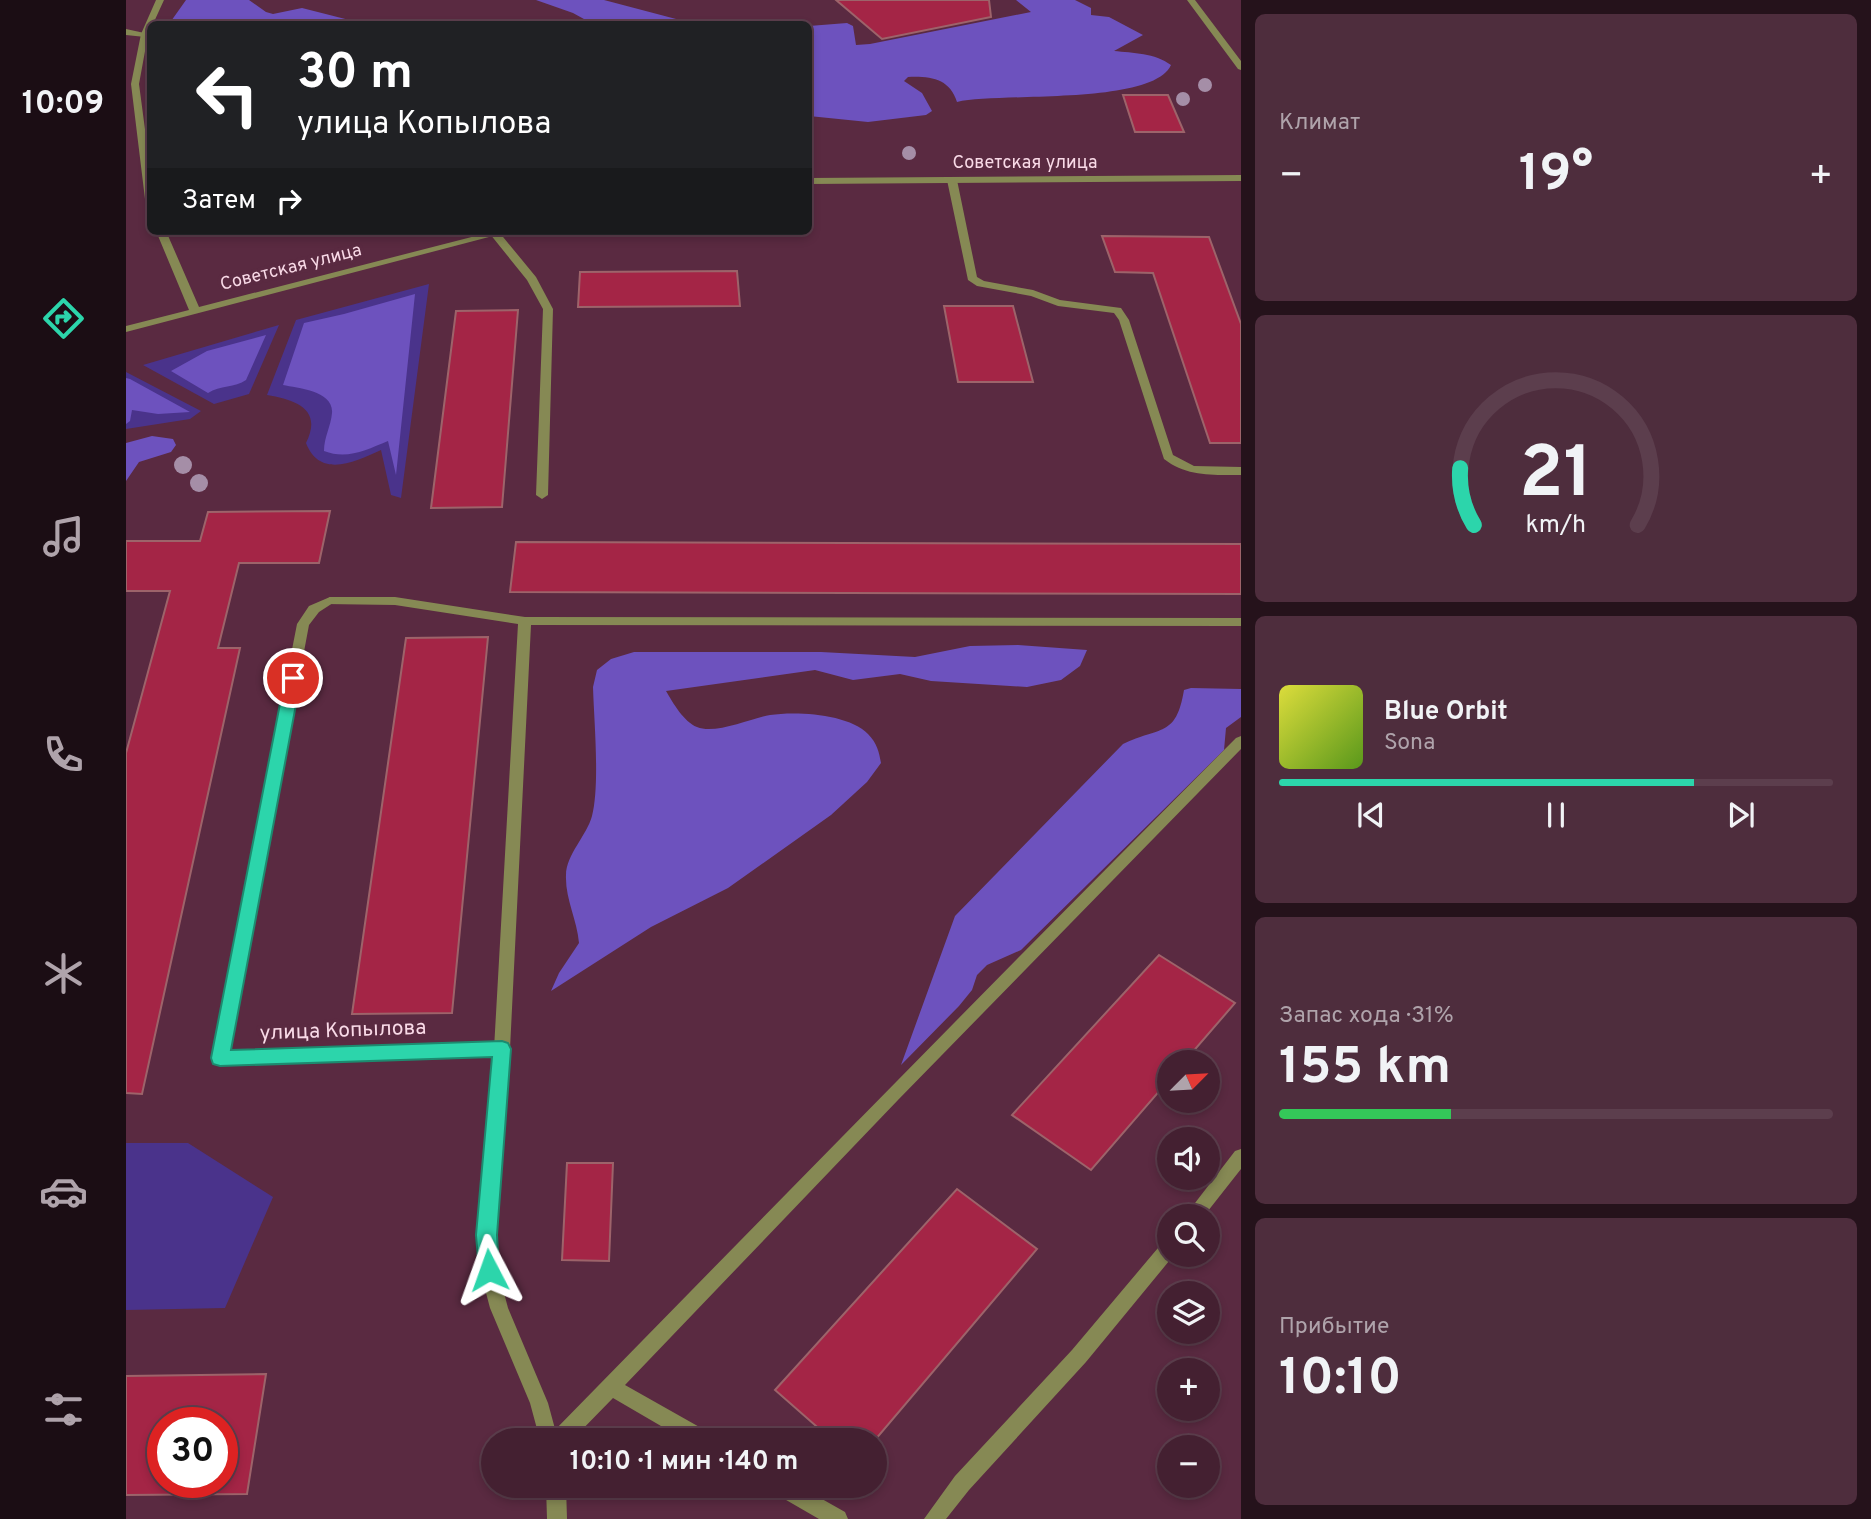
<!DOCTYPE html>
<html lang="ru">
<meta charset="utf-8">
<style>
body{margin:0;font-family:Overpass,sans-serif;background:#4e2d3d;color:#f1f3f6;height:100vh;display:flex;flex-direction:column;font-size:26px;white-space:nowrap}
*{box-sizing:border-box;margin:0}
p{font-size:23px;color:#afa3ab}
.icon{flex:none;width:38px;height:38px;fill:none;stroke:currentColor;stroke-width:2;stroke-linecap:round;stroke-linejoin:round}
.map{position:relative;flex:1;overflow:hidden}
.drawer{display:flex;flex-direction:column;gap:14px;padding:14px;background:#25121b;width:630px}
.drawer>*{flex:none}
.guide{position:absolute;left:21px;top:21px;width:665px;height:214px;border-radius:10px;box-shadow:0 4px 10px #0003,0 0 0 2px #5c3e4d;background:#202124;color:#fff;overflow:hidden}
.needle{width:46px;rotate:66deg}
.fabs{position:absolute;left:1031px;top:1050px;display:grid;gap:14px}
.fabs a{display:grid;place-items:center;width:63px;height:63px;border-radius:50%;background:#442031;box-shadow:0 4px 10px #0003,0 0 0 2px #5c3e4d;font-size:35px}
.speed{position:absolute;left:21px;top:1407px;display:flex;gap:14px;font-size:35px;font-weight:700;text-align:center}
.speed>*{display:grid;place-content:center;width:91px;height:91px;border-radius:50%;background:#442031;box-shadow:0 4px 10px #0003,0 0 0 2px #5c3e4d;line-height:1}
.speed .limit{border:10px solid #d22;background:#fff;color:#111}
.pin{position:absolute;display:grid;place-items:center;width:60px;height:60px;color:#fff;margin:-30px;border:4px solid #fff;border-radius:50%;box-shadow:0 2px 7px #0007}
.me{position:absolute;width:77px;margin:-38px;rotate:356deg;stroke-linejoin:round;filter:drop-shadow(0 0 5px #0008)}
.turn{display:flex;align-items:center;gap:24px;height:147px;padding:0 35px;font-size:32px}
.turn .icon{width:91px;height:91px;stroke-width:2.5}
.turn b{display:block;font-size:49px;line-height:60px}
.then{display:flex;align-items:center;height:66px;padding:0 35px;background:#0003;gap:14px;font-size:26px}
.big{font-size:52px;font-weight:700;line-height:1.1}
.drawer .widget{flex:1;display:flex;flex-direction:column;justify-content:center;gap:10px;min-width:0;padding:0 24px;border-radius:10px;background:#4e2d3d}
.drawer .dial{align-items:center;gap:0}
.dial svg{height:182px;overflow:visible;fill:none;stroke:#5c3e4d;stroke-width:7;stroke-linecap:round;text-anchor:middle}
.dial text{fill:#f1f3f6;stroke:none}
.song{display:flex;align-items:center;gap:21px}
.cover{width:84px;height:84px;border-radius:10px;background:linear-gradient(135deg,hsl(60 70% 55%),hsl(90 70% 35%))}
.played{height:7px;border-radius:4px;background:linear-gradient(90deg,#2cd5ab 75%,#5c3e4d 75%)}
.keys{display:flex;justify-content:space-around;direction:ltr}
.heat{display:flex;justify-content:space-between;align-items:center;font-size:38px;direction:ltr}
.charge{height:10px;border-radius:5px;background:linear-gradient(90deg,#34c759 31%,#5c3e4d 0)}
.trip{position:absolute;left:355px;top:1428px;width:406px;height:70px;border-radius:35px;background:#442031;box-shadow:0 4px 10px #0003,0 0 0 2px #5c3e4d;font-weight:700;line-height:70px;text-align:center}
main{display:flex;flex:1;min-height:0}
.tabs{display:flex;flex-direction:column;width:126px;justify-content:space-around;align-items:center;background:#1b0d14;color:#afa3ab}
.tabs .icon{width:49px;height:49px}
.tabs .selected{color:#2cd5ab}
.tabs b{font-size:32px;color:#f1f3f6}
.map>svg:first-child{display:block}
.green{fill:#4a338b}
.forest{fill:#6d52be}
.building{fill:#a42546;stroke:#9d636a;stroke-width:2;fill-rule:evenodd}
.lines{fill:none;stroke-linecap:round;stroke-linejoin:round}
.lane{fill:#868954;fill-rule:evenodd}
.street{fill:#868954;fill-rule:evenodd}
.tree{fill:#a58ea7}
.route{fill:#2cd5ab;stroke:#1d8a6f;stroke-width:2}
.labels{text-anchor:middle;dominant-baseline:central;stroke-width:7;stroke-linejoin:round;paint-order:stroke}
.far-street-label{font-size:18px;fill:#f9dae7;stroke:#5a2a41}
.street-label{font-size:21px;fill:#f9dae7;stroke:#5a2a41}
</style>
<main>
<nav class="tabs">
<b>10:09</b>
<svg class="icon selected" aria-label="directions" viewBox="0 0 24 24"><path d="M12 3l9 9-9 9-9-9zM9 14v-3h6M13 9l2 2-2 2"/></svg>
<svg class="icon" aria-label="music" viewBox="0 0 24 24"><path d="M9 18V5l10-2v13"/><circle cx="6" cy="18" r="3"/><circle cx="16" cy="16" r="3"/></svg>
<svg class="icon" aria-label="phone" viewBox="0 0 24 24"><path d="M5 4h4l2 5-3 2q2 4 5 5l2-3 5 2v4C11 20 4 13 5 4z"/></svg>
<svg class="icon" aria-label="climate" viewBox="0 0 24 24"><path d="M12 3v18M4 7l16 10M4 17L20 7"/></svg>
<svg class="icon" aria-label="car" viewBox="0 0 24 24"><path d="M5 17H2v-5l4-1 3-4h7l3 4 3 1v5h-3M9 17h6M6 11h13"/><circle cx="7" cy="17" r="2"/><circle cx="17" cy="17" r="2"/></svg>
<svg class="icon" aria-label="filters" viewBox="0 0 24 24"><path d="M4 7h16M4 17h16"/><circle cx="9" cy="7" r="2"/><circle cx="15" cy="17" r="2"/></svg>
</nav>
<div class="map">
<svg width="1115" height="1519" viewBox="0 0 1115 1519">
<rect width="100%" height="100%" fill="#5a2a41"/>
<!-- green -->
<path class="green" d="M303,284L275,498L265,495L255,450C229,462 194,479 180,443C197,409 170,400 141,395L170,320Z
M153,325L123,394L88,404L17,365Z
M0,372L75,411L64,419L0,429Z
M0,1143H62L147,1197L99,1308L0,1310Z"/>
<!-- forest -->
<path class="forest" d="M60,0H123L140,12L147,14L176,8L239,24H43Z
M410,0H478L569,24H467L447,13Z
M890,0H949L965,8V15L983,17L1017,35L988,51C1007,53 1029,53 1045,65C1026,106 873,92 831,102C824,79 805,76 782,77L778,81L796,93L806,111L800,115L742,122L683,116V26L721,23L727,26L730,45L744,44L905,12Z
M289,294L270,475L262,441C240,450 221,460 198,451C198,437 205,426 206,413C208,391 172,388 157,385L178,323L218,314Z
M140,335L120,380C109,388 94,385 82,393L45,371L81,351Z
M0,378L4,379L64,412L32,414L6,410L4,421L0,424Z
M26,436L47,439L50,445L45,452L13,462L0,481V443Z
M892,645L961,650L954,666L935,680L901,687L805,681L774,674L727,680L689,670L540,691C547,703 558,722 571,727C589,735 625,718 644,715C671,711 723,714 742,734C751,743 753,752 755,763L741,782L705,815L602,888L525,927L425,991L433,973L453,943C451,919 439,899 440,875C440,855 461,835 466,816C474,785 468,721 467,687L471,670L485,659L508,652H695L789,657L844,646Z
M1065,688L1115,689V717L1100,728L1098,750L895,950L861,965L851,975L846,990L833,1006L775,1065L829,916L997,744C1034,726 1050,738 1058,690Z"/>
<!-- building -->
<path class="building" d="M710,0H863L865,17L756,39Z
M997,95H1042L1058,132H1009Z
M976,236L1083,237L1115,324V443H1084L1027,273L989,272Z
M611,271L614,306L452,307L454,272Z
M818,306H887L907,382H832Z
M392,310L376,507L305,508L330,311Z
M204,511L193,563H113L92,648H114L16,1094L0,1093V753L44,591H0V541H74L82,512Z
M390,542L1115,544V594L384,592Z
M362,637L326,1013L226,1014L280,638Z
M1033,955L1109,1003L1058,1062H1043V1080L965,1170L886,1115Z
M441,1163H487L483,1261L436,1260Z
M831,1189L911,1249L749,1440H706L649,1390Z
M140,1374L121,1494L0,1495V1376ZM37,1423H96V1482H37Z"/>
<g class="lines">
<!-- lane -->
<path class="lane" d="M1061,0H1069L1115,61V70L1112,69Z
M0,29L23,34L19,37L0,35Z
M823,178L831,180L851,277L858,281L907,290L934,300L995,308L1003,320L1047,455L1068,466L1115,467V475C1088,475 1061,477 1038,459L993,320L988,313L932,306L905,296L851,286L842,280L821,180Z
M369,231L373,232L410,277L427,309L422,495L416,499L410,495L417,309L401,280L364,234Z
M204,597H269L399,617L1115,618V626L405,625L384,1049L382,1054L376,1056L370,1054L368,1049L392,624L269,605L199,604L198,601Z
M1115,736V749L772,1100L499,1385L584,1433L586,1440H559L487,1398L446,1440H424L426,1433C653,1201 881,968 1110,738Z
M1115,1149V1169L1078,1216H1059L1109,1151Z
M1043,1240V1255H1048L960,1362L843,1490L820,1519H798L829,1476L946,1350L1037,1242Z
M645,1486H673L719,1512L722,1519H693L648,1493Z"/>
<!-- street -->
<path class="street" d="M30,0H38L27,24H24L13,84L24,167V202L19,199L5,84L15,34Z
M1115,175V181L682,184V178Z
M30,231H40L73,307L369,231H386L0,332V326L63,310Z
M204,597L210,601L193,612L183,625L103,1051L376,1042L382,1044L384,1049L369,1235L372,1270L382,1308L422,1403L432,1440H414L404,1403L364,1308L354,1270L351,1235L367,1056L94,1065L88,1063L86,1058L171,624L183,606Z
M420,1486H440L441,1519H421Z"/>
</g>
<!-- trees -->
<g class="tree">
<circle cx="1079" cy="85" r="7"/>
<circle cx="1057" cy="99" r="7"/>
<circle cx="783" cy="153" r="7"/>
<circle cx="57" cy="465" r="9"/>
<circle cx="73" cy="483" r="9"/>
</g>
<!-- route -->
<path class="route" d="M167,673L175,678L105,1050L376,1041L382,1043L385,1049L371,1235L373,1270L370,1276L363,1279L356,1276L353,1270L350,1235L366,1057L94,1066L87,1064L85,1058L159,678Z"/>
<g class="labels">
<!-- far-street labels -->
<g class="far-street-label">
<text x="899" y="163">Советская улица</text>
<text transform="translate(165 268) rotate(-14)">Советская улица</text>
</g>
<!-- street labels -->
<g class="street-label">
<text transform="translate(217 1031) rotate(-2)">улица Копылова</text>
</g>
</g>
</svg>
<div class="fabs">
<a><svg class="needle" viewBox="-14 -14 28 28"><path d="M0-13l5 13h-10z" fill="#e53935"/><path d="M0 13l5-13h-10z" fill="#afa3ab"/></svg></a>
<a><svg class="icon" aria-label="sound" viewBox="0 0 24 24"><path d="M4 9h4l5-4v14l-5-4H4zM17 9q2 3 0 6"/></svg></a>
<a><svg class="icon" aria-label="search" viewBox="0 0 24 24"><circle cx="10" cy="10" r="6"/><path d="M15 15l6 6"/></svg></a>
<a><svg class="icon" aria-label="layers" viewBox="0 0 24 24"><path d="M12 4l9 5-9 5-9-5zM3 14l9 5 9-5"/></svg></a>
<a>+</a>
<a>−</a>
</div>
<div class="speed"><div class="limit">30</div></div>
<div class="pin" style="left:167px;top:678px;background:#d93025"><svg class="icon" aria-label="arrive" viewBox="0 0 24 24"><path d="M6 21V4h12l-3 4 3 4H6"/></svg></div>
<svg class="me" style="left:363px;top:1270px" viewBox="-20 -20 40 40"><path d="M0-17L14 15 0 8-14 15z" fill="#2cd5ab" stroke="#fff" stroke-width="4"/></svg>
<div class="trip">10:10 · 1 мин · 140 m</div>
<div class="guide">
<div class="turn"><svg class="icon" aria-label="left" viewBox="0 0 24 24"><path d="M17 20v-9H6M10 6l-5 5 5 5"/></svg><div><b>30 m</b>улица Копылова</div></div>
<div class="then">Затем<svg class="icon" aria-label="right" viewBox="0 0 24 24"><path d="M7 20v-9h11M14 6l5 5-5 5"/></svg></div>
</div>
</div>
<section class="drawer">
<div class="widget"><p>Климат</p>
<div class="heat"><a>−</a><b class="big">19°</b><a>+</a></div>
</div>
<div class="widget dial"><svg viewBox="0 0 100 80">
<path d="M14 69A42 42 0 1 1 86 69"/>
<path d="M14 69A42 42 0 0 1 8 44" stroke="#2cd5ab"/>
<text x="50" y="56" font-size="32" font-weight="700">21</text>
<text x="50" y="72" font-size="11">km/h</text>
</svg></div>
<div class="widget">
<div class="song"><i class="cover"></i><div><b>Blue Orbit</b><p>Sona</p></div></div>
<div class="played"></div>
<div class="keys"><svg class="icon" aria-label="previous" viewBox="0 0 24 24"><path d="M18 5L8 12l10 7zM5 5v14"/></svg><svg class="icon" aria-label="pause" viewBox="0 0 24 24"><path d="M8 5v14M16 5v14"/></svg><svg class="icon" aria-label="next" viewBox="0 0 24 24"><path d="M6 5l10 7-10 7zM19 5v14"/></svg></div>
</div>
<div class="widget"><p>Запас хода · 31%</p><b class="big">155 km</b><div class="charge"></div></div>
<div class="widget"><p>Прибытие</p><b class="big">10:10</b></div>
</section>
</main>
